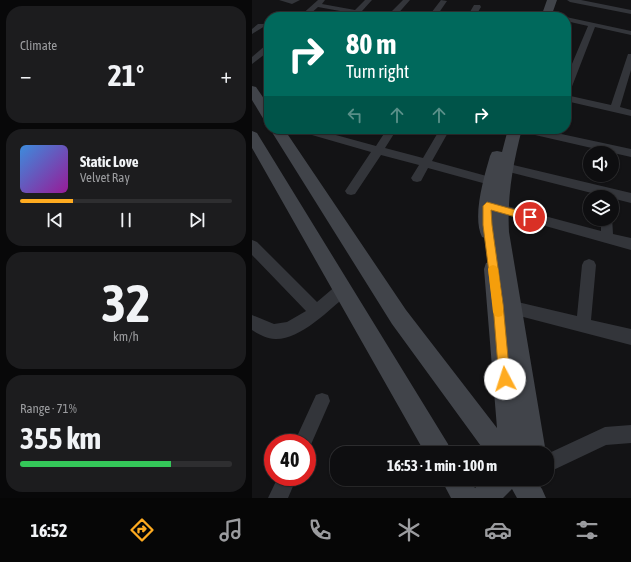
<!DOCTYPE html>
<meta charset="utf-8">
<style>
body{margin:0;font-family:"Asap Condensed",sans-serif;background:#1c1c1e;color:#f1f3f6;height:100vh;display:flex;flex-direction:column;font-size:15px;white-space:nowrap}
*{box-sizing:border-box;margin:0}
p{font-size:13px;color:#9b9c9f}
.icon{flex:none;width:22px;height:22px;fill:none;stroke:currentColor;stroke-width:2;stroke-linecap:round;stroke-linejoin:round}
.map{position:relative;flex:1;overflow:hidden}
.side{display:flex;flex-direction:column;gap:6px;padding:6px;background:#080809;width:252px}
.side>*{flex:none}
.top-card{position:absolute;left:12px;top:12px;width:307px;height:122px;border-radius:16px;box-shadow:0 1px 3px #0004,0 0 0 1px #2e2e30;background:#00695c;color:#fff;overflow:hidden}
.tools{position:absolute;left:331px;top:146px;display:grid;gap:8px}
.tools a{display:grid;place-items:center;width:36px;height:36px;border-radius:50%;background:#0e0e10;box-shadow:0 1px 3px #0004,0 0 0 1px #2e2e30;font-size:20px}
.speed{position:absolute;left:12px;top:434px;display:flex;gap:8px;font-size:20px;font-weight:700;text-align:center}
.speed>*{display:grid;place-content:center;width:52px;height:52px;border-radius:50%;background:#0e0e10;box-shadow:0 1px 3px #0004,0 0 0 1px #2e2e30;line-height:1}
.speed .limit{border:6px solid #d22;background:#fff;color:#111}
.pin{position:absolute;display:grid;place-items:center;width:34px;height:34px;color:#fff;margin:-17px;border:2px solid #fff;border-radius:50%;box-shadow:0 1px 4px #0007}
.me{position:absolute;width:44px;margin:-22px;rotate:355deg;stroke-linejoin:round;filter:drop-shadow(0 0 3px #0008)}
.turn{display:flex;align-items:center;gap:14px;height:84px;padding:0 16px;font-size:18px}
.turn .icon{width:52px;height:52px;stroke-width:2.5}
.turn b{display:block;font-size:28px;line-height:34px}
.lanes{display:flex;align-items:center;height:38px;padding:0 16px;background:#0003;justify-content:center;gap:20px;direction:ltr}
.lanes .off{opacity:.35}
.big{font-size:30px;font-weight:700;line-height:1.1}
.side .tile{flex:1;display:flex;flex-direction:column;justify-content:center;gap:6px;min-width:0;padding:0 14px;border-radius:16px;background:#1c1c1e}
.side .dial{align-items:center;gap:0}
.dial b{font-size:52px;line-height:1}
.song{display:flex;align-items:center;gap:12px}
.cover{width:48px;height:48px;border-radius:6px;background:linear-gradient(135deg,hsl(210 70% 55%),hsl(300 70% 35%))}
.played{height:4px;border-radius:2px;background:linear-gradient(90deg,#ffab20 25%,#2e2e30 25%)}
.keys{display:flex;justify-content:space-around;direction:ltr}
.heat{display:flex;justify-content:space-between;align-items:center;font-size:22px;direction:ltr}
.charge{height:6px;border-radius:3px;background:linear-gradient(90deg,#34c759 71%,#2e2e30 0)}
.trip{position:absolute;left:78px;top:446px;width:224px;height:40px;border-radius:16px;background:#0e0e10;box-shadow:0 1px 3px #0004,0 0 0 1px #2e2e30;font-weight:700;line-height:40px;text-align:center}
.tab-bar{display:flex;height:64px;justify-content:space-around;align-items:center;background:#060606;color:#9b9c9f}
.tab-bar .icon{width:28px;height:28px}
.tab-bar .on{color:#ffab20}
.tab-bar b{font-size:18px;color:#f1f3f6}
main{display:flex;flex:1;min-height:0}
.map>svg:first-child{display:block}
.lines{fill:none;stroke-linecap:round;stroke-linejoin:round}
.street{fill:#33353a;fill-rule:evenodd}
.secondary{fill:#41444a;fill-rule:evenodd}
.route{fill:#ffab20;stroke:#a66f15}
.slow{fill:#f59e0b}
</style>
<main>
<section class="side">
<div class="tile"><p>Climate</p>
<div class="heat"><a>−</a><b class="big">21°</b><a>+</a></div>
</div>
<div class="tile">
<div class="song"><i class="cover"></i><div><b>Static Love</b><p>Velvet Ray</p></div></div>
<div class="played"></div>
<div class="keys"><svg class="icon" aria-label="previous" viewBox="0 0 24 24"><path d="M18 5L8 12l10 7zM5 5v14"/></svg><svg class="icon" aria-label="pause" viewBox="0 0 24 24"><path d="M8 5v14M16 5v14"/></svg><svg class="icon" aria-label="next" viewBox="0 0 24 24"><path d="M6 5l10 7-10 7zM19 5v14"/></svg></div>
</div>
<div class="tile dial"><b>32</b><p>km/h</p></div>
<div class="tile"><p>Range · 71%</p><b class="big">355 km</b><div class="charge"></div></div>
</section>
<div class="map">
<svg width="379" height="498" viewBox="0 0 379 498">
<rect width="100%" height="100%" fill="#131315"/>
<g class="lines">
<!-- street -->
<path class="street" d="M27,0H48L40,4Z
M66,0H73L70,4L103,10L113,0H120L110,11L136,15L151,0H158L143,17H121L66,7L55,17H47Z
M189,0L195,1L184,17H176Z
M315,0H329L379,10V14L318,2Z
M222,5H228L229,7L223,17H215Z
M258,12H261L265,14L263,17H255Z
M285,12L303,15L307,17L288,16H285Z
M313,17H314L379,31V35L343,27L319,89L314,92V78L336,26L314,21Z
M6,24H12L13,26L0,34V29Z
M14,45H17V51L0,64V57Z
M376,54H379V70L368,107L379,110V116L314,101V95L359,105Z
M45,129H62L124,146L135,129H145L133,148L171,158L188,129H198L180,161L249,180L253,181L255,184L253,187L249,188L176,168L169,181L165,182L161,181L159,178L167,165L129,155L103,194L99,195L95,194L93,191L119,152L46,131Z
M265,129H286L379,149V157L270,132Z
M245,161L379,193V203L241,168L240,165L241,162Z
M240,202L349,231V219H360V217L361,234L379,238V250L236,210L234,207L236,204Z
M0,240L5,242L65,302L85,285L90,283L95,285L97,290L95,295C77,310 48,340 23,339C15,339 6,334 0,330V315L22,324L35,322L54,311L0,255Z
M337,259L342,261L344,265L339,320L379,329V345L248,311L246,306L248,301L253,299L325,316L330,265L332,261Z
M70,393L76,395L78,401L57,449L55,450V443H42L64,395Z
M379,425V443L354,445L295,473V454L353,427Z
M26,477H45L36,498H16Z"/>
<!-- secondary -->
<path class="secondary" d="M295,0H305L299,17H289Z
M0,86L4,87L17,106V121L12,120L0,100Z
M18,129H32L154,310L245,428L232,269L234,263L241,261H243L240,238L236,239L230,237C220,217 232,177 238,156L240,152L245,151L250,152L256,129H270C261,163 255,197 257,232L294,453H234L140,324Z
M0,131L5,133L196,444L199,453H173L0,148Z
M189,479H217L223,488L233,479H283L290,489L294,498H265L260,489L251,498H199Z"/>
</g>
<!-- route -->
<path class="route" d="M235,202L278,214L283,217L278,221L239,210L240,225L251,304L258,379L257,383L253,384L249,383L247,379L241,304L231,225V206Z"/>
<!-- slow -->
<path class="slow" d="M241,265L244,266L246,269L251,312L250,316L246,317L243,316L241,312L236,269L238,266Z"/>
</svg>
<div class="tools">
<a><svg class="icon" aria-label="sound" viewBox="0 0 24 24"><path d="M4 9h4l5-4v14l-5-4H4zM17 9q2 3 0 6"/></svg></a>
<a><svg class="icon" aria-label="layers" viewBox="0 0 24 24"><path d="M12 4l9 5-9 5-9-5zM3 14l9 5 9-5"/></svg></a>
</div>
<div class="speed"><div class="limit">40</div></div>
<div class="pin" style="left:278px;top:217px;background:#d93025"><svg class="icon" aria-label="arrive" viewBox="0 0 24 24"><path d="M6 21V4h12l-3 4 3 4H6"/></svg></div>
<svg class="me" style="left:253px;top:379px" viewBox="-20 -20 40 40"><circle r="19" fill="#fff"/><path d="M0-13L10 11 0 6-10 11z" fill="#ffab20"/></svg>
<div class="trip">16:53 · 1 min · 100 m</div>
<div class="top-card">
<div class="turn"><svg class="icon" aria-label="right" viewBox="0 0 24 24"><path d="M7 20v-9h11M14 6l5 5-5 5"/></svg><div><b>80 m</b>Turn right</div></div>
<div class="lanes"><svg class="icon off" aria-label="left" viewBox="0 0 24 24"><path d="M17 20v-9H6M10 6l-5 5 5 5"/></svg><svg class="icon off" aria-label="ahead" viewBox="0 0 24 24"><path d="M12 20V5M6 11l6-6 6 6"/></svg><svg class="icon off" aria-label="ahead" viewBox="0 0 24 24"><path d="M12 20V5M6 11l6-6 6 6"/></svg><svg class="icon" aria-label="right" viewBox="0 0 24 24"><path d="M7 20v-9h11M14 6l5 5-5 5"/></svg></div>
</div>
</div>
</main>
<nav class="tab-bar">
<b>16:52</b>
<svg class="icon on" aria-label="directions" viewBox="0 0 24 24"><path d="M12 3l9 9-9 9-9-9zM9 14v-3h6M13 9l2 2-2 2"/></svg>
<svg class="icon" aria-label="music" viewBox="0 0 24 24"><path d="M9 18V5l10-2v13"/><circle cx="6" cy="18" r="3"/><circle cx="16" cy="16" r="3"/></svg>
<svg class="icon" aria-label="phone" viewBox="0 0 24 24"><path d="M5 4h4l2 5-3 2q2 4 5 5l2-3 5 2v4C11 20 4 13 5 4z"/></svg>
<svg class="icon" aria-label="climate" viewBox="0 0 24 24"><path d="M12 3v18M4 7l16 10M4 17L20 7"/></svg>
<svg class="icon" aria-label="car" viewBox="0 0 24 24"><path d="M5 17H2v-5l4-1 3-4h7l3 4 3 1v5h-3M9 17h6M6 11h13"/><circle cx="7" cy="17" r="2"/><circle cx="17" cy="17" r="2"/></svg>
<svg class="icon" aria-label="filters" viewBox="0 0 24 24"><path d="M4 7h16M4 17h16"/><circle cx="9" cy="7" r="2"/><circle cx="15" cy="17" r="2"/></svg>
</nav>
